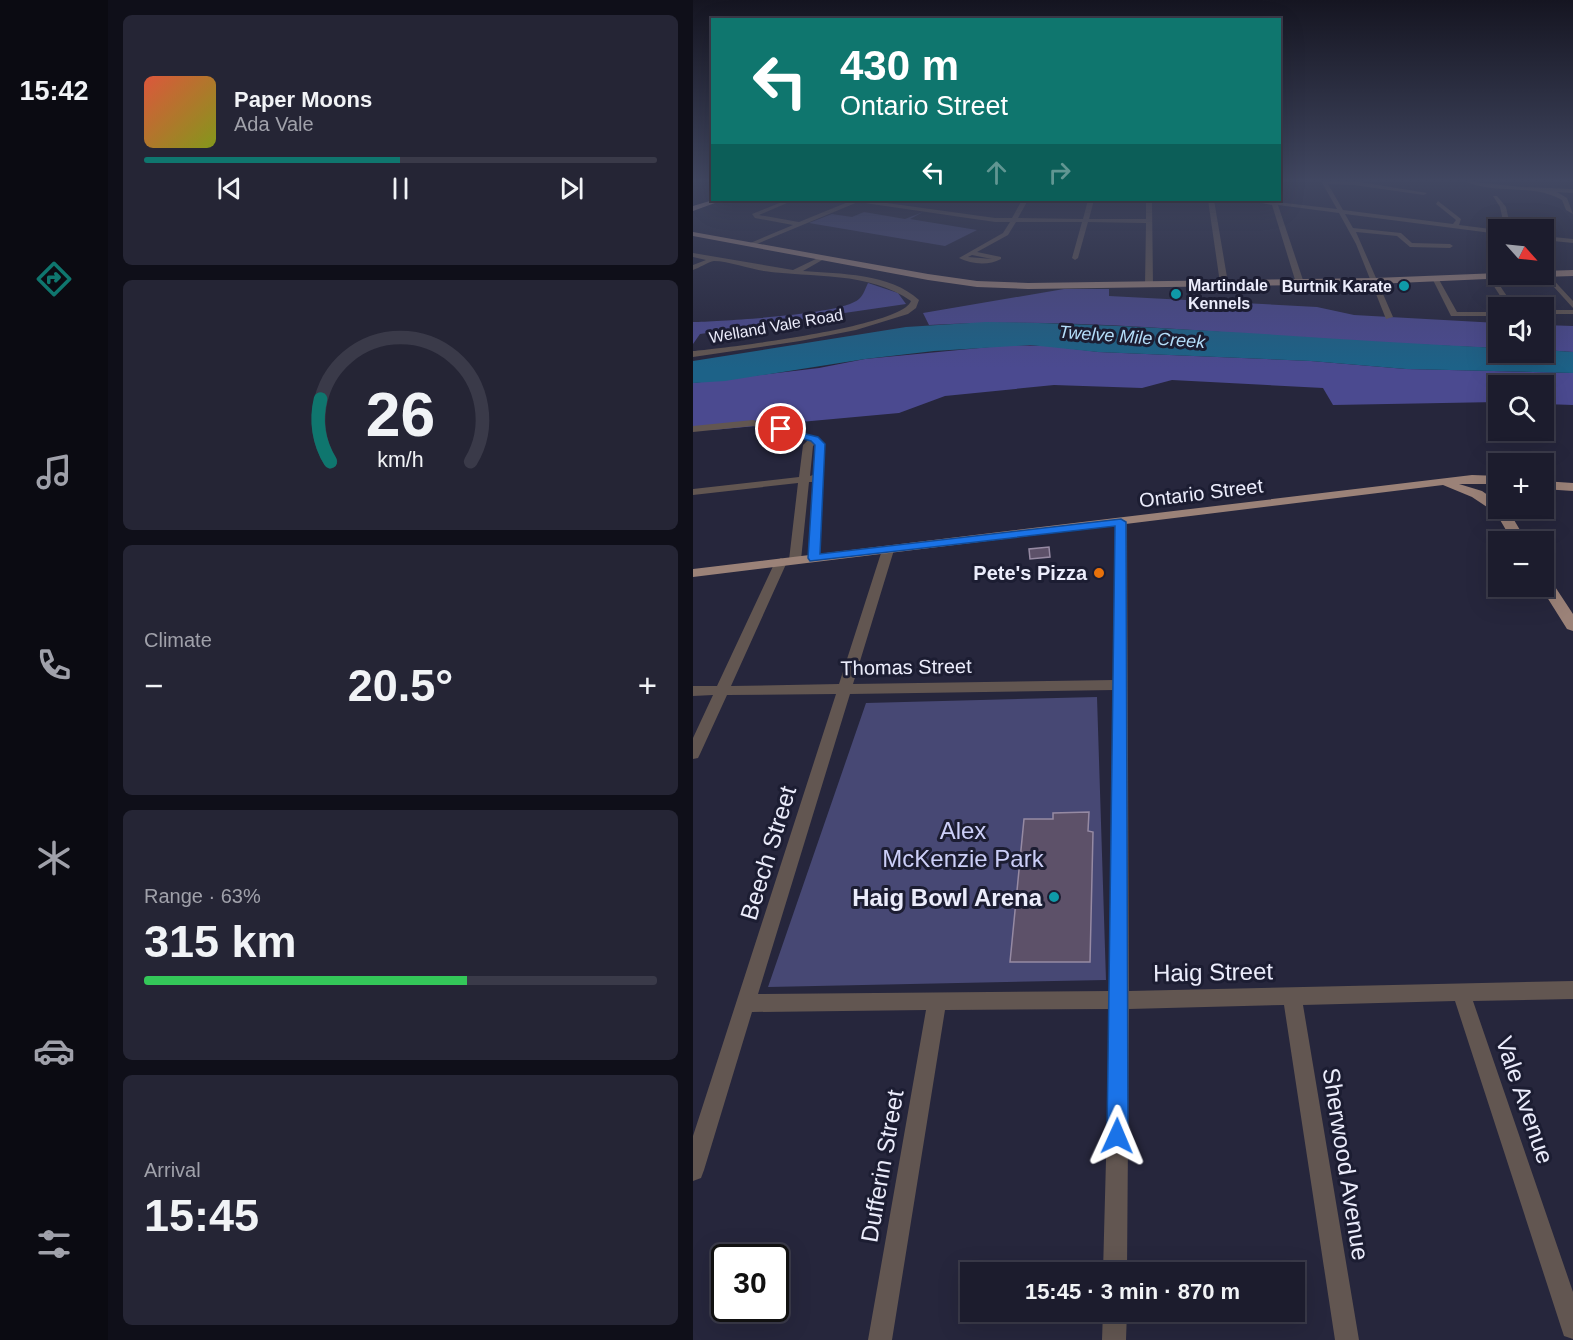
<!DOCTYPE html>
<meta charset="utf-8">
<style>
body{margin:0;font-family:Arial,sans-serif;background:#252535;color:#f1f3f6;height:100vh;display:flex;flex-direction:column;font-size:22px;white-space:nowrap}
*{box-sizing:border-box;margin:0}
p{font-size:20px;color:#a0a1aa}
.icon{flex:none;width:33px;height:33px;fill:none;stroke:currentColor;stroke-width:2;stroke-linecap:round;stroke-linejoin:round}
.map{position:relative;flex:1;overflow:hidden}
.sheet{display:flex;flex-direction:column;gap:15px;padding:15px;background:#0f0f19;width:585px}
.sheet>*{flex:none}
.hud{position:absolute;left:18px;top:18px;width:570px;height:183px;border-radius:0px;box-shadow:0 6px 24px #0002,0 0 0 2px #3a3a49;background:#0f766e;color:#fff;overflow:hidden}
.needle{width:39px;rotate:117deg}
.controls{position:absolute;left:795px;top:219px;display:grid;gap:12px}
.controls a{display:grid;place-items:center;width:66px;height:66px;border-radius:0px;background:#1c1c2d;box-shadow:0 6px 24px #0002,0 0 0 2px #3a3a49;font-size:30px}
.speed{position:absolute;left:18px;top:1244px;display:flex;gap:12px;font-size:30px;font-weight:700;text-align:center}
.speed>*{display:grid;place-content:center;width:78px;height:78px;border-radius:50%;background:#1c1c2d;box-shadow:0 6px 24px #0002,0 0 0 2px #3a3a49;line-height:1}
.speed .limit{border:3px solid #111;border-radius:9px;background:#fff;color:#111}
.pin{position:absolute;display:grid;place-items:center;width:51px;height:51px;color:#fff;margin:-26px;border:3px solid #fff;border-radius:50%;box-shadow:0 2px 6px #0007}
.me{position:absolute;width:66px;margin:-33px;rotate:1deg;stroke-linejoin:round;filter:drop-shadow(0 0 4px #0008)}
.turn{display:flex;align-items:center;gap:21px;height:126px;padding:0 30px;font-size:27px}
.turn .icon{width:78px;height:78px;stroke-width:2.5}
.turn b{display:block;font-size:42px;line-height:51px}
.lanes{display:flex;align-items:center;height:57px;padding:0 30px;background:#0003;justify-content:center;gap:30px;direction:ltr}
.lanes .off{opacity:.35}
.big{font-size:45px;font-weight:600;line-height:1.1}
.sheet .widget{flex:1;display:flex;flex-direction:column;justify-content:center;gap:9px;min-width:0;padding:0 21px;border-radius:9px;background:#252535}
.sheet .dial{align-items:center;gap:0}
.dial svg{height:156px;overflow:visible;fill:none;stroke:#3a3a49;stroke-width:7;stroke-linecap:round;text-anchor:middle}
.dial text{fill:#f1f3f6;stroke:none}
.song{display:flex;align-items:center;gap:18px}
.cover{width:72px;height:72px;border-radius:9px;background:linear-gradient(135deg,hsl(10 70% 55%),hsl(70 70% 35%))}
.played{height:6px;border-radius:3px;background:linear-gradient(90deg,#0f766e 50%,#3a3a49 50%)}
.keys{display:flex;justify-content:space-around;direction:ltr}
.heat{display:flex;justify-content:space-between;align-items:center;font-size:33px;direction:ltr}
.charge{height:9px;border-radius:4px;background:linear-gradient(90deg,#34c759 63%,#3a3a49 0)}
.trip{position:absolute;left:267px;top:1262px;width:345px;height:60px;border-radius:0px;background:#1c1c2d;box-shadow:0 6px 24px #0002,0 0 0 2px #3a3a49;font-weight:600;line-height:60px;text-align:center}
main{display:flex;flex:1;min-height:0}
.menu{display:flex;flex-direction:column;width:108px;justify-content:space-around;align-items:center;background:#0b0b12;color:#a0a1aa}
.menu .icon{width:42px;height:42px}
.menu .on{color:#0f766e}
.menu b{font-size:27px;color:#f1f3f6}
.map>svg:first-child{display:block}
.green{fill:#474874}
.forest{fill:#4b4a90}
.water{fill:#1d6288}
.building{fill:#5d5169;stroke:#968aa3;stroke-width:1.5}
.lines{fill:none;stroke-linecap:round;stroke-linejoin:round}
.minor{fill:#625651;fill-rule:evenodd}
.major{fill:#9b8278;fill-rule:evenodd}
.highway{fill:#b19387;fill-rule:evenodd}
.route{fill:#1a73e8;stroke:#114b97;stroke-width:1.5}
.culture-dot{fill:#0f9aa8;stroke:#1c1d32;stroke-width:2}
.food-dot{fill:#e8710a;stroke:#1c1d32;stroke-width:2}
.labels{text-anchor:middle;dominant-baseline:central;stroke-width:6;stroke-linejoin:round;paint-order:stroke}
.far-poi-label{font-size:16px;font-weight:bold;fill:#ebecfb;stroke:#1c1d32;text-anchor:start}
.far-street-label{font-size:16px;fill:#ebecfb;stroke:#1c1d32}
.far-water-label{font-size:18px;font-style:italic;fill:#b4ddf9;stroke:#1c1d32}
.street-label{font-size:20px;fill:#ebecfb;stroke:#1c1d32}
.poi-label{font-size:20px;font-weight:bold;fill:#ebecfb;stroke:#1c1d32;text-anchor:end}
.near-park-label{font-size:24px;fill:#cccff8;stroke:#1c1d32}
.near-street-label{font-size:24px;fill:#ebecfb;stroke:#1c1d32}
.near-poi-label{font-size:24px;font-weight:bold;fill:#ebecfb;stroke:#1c1d32;text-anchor:end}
</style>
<main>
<nav class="menu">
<b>15:42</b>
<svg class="icon on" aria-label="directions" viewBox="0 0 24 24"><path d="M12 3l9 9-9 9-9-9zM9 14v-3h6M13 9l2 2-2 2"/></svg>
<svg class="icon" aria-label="music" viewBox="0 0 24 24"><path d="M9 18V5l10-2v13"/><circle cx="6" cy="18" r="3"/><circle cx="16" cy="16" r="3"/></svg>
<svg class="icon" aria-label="phone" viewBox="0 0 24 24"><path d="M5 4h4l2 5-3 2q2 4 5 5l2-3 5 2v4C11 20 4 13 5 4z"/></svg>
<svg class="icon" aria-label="climate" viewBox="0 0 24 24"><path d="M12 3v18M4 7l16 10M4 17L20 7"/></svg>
<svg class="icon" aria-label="car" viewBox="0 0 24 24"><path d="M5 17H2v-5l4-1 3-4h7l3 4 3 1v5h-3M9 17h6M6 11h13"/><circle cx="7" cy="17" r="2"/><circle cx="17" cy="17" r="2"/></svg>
<svg class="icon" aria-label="filters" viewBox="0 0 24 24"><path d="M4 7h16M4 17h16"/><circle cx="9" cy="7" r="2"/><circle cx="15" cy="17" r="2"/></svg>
</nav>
<section class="sheet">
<div class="widget">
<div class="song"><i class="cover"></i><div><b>Paper Moons</b><p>Ada Vale</p></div></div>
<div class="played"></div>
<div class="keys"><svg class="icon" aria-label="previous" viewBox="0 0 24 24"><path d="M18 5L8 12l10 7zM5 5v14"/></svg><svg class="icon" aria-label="pause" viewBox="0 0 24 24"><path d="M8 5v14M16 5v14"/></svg><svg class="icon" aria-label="next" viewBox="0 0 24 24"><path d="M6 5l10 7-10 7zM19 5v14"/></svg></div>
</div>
<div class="widget dial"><svg viewBox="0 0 100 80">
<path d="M14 69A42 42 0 1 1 86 69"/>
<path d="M14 69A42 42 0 0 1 9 37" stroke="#0f766e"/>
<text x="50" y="56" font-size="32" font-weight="700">26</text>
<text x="50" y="72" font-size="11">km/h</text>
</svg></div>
<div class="widget"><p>Climate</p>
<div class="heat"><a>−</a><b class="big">20.5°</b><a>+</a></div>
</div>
<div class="widget"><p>Range · 63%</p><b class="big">315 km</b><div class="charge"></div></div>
<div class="widget"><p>Arrival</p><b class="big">15:45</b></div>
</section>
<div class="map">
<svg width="880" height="1340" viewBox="0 0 880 1340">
<rect width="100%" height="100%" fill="#26263c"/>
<!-- green -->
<path class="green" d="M171,212L212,219L230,212L217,219L284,230L252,246L116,223L139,214L159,217Z
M404,697L413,980L75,987L173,703Z"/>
<!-- forest -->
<path class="forest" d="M175,283L205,293L213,304L7,334L0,344V322C28,321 149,315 166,299C170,296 173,287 175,283Z
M371,289H416V296L624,307L661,315L805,323V348C736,345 666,342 596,337C477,328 356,318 236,325L230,313Z
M850,325L880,326V352L851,350Z
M318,345L357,346L405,352L618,361L713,369L880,373V405L851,404L850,386H806L805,402L640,405L630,388L479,380L449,388L361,385L252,396L206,413L20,430L0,428V383L126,368L172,359Z"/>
<!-- water -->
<path class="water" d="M293,322C464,324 635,340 805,348L806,352H850L851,350L880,352V373L713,369L618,361L405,352L337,345L241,351L172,359L32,381L0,383V361L213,327Z"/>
<!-- building -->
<path class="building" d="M356,547L357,557L337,559L336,549Z
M396,812L395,831L400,832L397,962H317L331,819H360V813Z"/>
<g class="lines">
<!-- minor -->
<path class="minor" d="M628,181H661L734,193L731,195L661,185L635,184L650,210L760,224L763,220L743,204L745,201L768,219L766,225L806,230V234L652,214L660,228L708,233L719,243L757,244L760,246L757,248L717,247L704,236L663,232L700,317L693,319L663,244L646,213L585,205L611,283L607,285L603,283L579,205L553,200H566L644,209Z
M771,181L829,187L880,189V193L864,192L874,198L880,214L873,210L869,200C840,183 801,195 771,181Z
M800,196H804L813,207L818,230H812L807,207Z
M94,200H101L66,215L106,222L160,200H172L302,218H319L329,200H335L325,218L390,219L395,200H401L396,219H453V200H459L460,285L456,287L452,285L453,223L395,222L385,258L382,260L379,258L389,222H323L315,235L284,252L308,257V259C295,266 278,264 266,258L310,233L317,222H302L165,202L59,246H55V244L100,225L62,218L59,214ZM279,255L299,259L275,257Z
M515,200H521L535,283L531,285L527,283Z
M850,236L880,239V243L850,240Z
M0,253L100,270L129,256L131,259L110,271C147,274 197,273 226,300L223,308L215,314L163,330L107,341L0,357V351C32,348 209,327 218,301C176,271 119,278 71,271C57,269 35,261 21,261C15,262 6,268 0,270V265L13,260L0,257Z
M850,272L854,273L880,301V308L850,275Z
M793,274H799L822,308H815Z
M738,276H744L764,312H806V316H758Z
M850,310H880V314H850Z
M60,420L125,437L132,444L125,560H117L115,558L120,482H116L108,560L102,564L96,560L105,483L0,495V489L106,477L110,445L115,440L60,426L0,432V426ZM122,444L120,475L117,476L120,446Z
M428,519L434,522L436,991L880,981V999L780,1001L880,1292V1339L871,1336L868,1327L762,1001L610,1005L666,1340H642L591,1005L436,1009L434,1272H410L417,1009L252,1010L199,1340H175L233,1010L59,1012L11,1170L8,1178L0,1181V1136L143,694L34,695L7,754L5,758L0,759V738L20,695L0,696V686H24L82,562L88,558L94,562L38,686L146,684L189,550L195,547L201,550L160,684L421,680L422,522ZM421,690L418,991L65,994L157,694Z
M410,1311H434L433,1340H409Z"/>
<!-- major -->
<path class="major" d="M0,232L235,274L284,281L335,283L682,278L806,273L840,274L836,277L682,284L335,289L284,287L235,280L0,236Z
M880,270V276L850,277L846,274H850V271Z
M779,475L806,476V484H766L789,491L806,503V508H814L834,542H820L803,513L779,497L750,485L0,577V569Z
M850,481L880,483V491L850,489Z
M850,575L855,576L880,614V631L874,629L847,586H850Z"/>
<!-- highway -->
<path class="highway" d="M20,200H30L0,211V206Z"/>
</g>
<!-- sky -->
<linearGradient id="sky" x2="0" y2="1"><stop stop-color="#151521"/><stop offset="0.49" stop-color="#414761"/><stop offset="1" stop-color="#414761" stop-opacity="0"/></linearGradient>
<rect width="880" height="368" fill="url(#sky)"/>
<!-- route -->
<path class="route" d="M84,427L125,437L132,444L127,554L428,519L433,522L435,1136L432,1143L424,1146L417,1143L414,1136L422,526L117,561L115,558L122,445L118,441L84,432Z"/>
<!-- markers -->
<g class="culture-dot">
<circle cx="711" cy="286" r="6"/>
<circle cx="483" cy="294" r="6"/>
<circle cx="361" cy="897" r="6"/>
</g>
<circle class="food-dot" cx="406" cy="573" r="6"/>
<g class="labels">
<!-- far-poi labels -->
<g class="far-poi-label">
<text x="495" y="285">Martindale<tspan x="495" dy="18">Kennels</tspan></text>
<text x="699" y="286" text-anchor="end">Burtnik Karate</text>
</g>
<!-- far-street labels -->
<g class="far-street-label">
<text transform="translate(83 326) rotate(-10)">Welland Vale Road</text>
</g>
<!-- far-water labels -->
<g class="far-water-label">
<text transform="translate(439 337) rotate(4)">Twelve Mile Creek</text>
</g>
<!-- street labels -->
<g class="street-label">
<text transform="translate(508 493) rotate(-7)">Ontario Street</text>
<text transform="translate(213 667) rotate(-1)">Thomas Street</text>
</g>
<!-- poi labels -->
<g class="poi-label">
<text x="394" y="573">Pete's Pizza</text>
</g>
<!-- near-park labels -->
<g class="near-park-label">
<text x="270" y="830">Alex<tspan x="270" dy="28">McKenzie Park</tspan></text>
</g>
<!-- near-street labels -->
<g class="near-street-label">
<text transform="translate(75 853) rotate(-73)">Beech Street</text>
<text transform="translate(520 972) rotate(-1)">Haig Street</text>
<text transform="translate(832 1100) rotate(71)">Vale Avenue</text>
<text transform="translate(653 1164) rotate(81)">Sherwood Avenue</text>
<text transform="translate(189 1166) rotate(-80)">Dufferin Street</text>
</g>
<!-- near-poi labels -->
<g class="near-poi-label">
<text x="349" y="897">Haig Bowl Arena</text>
</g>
</g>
</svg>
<div class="controls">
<a><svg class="needle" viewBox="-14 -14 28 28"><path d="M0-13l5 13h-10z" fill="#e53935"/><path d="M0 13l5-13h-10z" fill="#a0a1aa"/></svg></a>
<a><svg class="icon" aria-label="sound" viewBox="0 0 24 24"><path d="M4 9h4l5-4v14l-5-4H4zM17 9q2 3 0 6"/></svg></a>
<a><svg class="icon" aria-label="search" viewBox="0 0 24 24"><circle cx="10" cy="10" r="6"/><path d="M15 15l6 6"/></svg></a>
<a>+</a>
<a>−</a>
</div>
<div class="speed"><div class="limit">30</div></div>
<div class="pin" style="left:88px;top:429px;background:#d93025"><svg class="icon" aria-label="arrive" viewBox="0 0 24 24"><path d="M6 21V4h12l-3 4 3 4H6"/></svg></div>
<svg class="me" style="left:424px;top:1136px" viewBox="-20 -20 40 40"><path d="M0-17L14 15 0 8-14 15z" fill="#1a73e8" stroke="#fff" stroke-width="4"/></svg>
<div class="trip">15:45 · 3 min · 870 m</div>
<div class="hud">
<div class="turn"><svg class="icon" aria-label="left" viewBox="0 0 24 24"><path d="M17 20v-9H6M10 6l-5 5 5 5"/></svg><div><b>430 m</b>Ontario Street</div></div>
<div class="lanes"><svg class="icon" aria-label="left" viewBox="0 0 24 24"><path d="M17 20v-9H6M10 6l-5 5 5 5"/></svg><svg class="icon off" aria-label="ahead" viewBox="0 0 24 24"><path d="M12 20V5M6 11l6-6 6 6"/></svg><svg class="icon off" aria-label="right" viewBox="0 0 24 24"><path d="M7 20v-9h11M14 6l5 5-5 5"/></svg></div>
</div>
</div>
</main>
